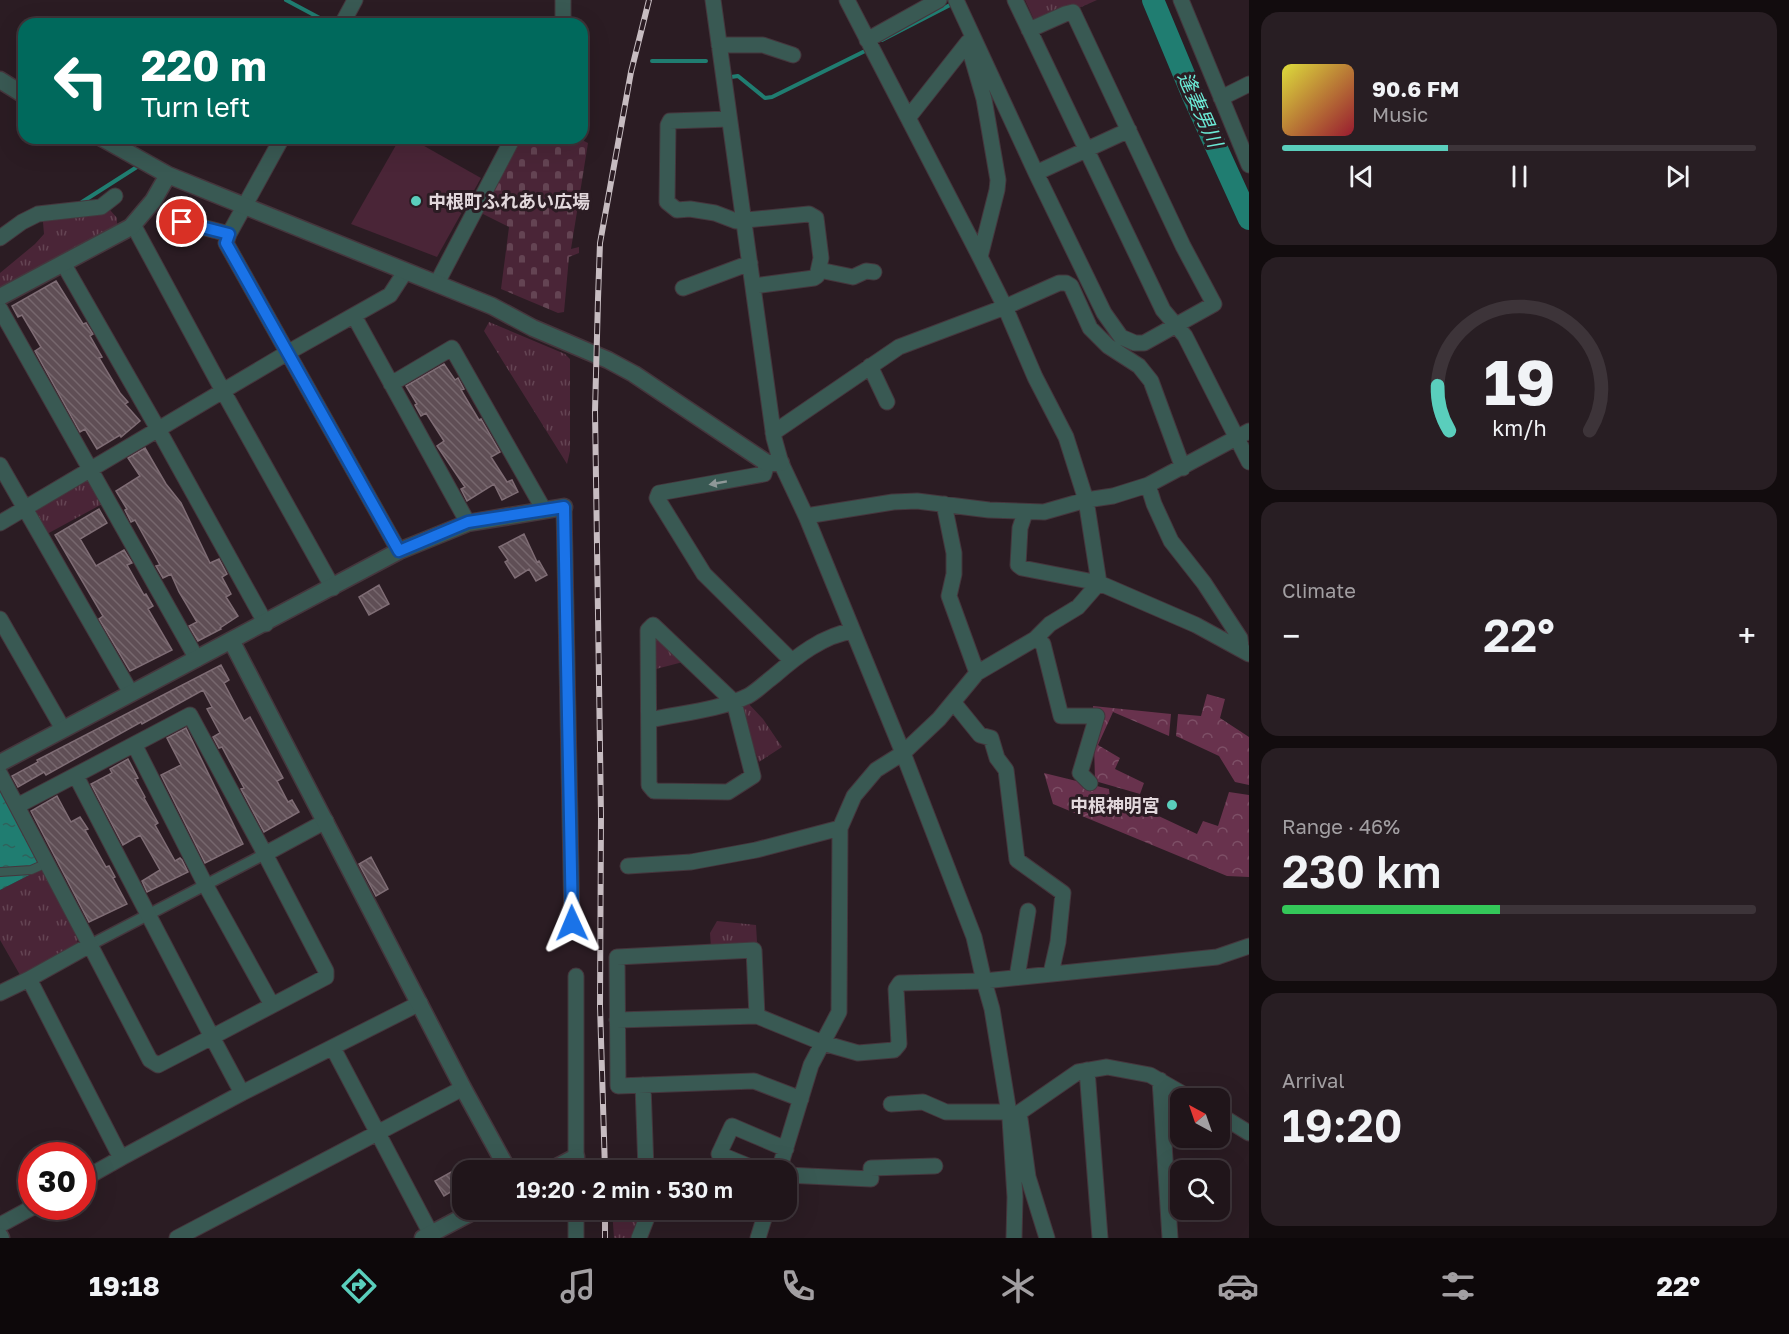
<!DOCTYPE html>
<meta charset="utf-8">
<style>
body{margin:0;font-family:"Golos Text","Noto Sans JP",sans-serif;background:#281e23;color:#f1f3f6;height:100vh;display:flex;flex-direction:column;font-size:22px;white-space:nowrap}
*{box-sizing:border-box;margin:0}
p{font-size:20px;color:#a29fa2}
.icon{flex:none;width:33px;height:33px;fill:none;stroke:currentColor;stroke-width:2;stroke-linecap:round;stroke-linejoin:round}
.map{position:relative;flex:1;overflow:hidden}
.sheet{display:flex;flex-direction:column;gap:12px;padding:12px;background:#120c0e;width:540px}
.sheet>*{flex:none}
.hud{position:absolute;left:18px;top:18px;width:570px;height:126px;border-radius:18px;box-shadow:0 6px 24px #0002,0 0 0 2px #3d3439;background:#00695c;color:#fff;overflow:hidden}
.needle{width:39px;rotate:320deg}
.buttons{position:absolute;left:1170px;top:1088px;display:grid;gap:12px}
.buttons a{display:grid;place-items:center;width:60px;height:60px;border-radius:12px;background:#20151a;box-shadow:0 6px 24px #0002,0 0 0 2px #3d3439;font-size:30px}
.speed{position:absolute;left:18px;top:1142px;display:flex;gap:12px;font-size:30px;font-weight:700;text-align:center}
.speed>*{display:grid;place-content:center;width:78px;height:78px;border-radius:50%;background:#20151a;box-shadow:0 6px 24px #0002,0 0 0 2px #3d3439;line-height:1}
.speed .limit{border:9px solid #d22;background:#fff;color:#111}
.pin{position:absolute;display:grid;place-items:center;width:51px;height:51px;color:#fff;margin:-26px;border:3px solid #fff;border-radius:50%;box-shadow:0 2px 6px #0007}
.me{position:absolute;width:66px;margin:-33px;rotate:359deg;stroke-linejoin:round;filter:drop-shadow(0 0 4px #0008)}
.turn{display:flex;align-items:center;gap:21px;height:126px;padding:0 24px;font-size:27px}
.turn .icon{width:78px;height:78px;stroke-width:2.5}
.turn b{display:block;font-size:42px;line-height:51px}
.big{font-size:45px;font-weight:600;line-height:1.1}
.sheet .widget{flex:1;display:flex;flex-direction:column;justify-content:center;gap:9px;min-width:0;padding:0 21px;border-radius:18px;background:#281e23}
.sheet .dial{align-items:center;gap:0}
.dial svg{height:156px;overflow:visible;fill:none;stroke:#3d3439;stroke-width:7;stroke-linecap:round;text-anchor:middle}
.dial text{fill:#f1f3f6;stroke:none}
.song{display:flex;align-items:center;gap:18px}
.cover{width:72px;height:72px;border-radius:9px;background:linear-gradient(135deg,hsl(60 70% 55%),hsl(350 70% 35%))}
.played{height:6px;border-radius:3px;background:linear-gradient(90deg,#5acebc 35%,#3d3439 35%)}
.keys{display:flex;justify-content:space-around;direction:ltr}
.heat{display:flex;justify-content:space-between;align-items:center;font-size:33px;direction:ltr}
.charge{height:9px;border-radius:4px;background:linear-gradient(90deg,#34c759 46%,#3d3439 0)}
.trip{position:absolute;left:452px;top:1160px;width:345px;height:60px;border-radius:18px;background:#20151a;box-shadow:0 6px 24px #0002,0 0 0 2px #3d3439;font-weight:600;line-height:60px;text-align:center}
.tab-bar{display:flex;height:96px;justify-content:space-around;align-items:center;background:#0d080a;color:#a29fa2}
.tab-bar .icon{width:42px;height:42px}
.tab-bar .selected{color:#5acebc}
.tab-bar b{font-size:27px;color:#f1f3f6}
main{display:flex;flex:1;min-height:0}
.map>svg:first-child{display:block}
.grass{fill:url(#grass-tufts)}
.forest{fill:url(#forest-crowns)}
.cemetery{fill:url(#cemetery-stones)}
.pitch{fill:#4a2537}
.water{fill:url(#water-ripples)}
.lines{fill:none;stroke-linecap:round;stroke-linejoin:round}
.stream{stroke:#207d71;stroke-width:4}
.river{stroke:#207d71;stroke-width:22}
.building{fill:url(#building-back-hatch);stroke:#7f6d75;stroke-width:1.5}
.service-casing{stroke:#45363d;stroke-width:10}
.pedestrian-casing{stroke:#45363d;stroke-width:13}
.minor-casing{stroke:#45363d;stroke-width:17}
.tertiary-casing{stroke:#45363d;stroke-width:19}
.service{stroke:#395953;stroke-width:8}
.pedestrian{stroke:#395953;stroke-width:10}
.minor{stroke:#395953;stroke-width:15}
.tertiary{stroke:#395953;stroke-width:16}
.rail-casing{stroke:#c7bcc1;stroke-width:6}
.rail{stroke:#2b1c23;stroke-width:4;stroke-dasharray:11;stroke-linecap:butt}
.oneway{fill:#8e9898}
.route-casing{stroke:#114b97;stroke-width:15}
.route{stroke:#1a73e8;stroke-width:10}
.poi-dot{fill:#5acebc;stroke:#2b1c23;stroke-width:2}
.labels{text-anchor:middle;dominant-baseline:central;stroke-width:6;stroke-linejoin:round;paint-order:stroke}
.poi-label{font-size:18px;font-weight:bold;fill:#e2d8dc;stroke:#2b1c23;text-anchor:start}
.water-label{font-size:20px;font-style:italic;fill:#6be9d5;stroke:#2b1c23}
</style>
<main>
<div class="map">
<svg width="1249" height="1238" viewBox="0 0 1249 1238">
<defs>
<pattern id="grass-tufts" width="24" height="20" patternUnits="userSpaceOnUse" patternTransform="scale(1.5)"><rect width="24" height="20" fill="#4a2537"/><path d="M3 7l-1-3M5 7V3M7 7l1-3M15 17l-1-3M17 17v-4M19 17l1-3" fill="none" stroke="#644453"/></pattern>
<pattern id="forest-crowns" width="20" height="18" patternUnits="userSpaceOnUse" patternTransform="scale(1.5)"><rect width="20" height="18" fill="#68324d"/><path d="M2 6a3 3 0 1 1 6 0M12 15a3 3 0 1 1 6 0" fill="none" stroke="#7d4f66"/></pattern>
<pattern id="cemetery-stones" width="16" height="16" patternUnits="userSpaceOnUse" patternTransform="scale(1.5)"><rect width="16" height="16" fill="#4a2537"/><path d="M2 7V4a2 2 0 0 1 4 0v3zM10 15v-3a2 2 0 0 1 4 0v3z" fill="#644453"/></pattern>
<pattern id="water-ripples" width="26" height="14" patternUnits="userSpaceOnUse" patternTransform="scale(1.5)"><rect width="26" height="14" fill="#207d71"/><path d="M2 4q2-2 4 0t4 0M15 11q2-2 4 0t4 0" fill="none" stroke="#30625c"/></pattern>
<pattern id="building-back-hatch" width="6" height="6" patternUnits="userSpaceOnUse" patternTransform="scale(1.5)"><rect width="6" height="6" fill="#5f4e55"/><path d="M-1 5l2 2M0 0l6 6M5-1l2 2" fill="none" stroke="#76676d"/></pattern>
</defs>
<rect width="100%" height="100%" fill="#2b1c23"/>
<!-- grass -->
<path class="grass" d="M1025,0H1097L1043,24L1035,22Z
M110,210L117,218V225L0,287V273L35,244L44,234L43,222L37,217Z
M489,322L565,354L570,359V451L567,464L484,331Z
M86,479L91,480L104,503L47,534L34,512L36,508Z
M662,640L683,662L656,669L655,641Z
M747,702L763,719L782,747L759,762L740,710Z
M43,868L78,938L77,944L20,975L0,940V890Z
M717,921L756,925L757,942L752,947L711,948L710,933Z
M612,1209H641L633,1238H614Z"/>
<!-- forest -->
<path class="forest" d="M1207,694L1225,699L1220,718L1249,737V785L1235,782L1219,756L1176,736L1178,714L1201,716Z
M1093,706L1171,714L1169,736L1113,712L1098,745L1120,758L1115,769L1144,783L1140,794L1095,781Z
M1044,773L1109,789L1110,799L1130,807L1133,804L1197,834L1203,821L1218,826L1229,792L1249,795V877L1227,876L1053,804Z"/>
<!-- cemetery -->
<path class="cemetery" d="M521,138H578L588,143L571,249L579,247V253L569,257L564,312L558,313L501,289L509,227L479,212Z"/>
<!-- pitch -->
<path class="pitch" d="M400,138H410L481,178L437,257L351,224Z"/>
<!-- water -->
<path class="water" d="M0,784L43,868L0,890Z"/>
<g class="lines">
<!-- stream -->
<path class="stream" d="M286,0L329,23
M882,40L952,4
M652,61H706
M731,77L738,76L765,98L772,97L865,51
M82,202L140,165"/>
<!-- river -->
<path class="river" d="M1153,0L1193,96L1249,219"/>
</g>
<!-- building -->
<path class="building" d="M56,281L83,324L86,323L93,334L90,336L102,357L99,358L120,393L128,402L125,404L140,421L121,437L120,435L97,449L85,429L80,432L35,351L41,347L22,315L18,317L12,306Z
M444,364L455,380L458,378L464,389L461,390L479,420L481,419L500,452L491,457L507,482L512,480L518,492L502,500L494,484L467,501L461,489L465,487L437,446L444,441L426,413L421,416L415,405L417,404L406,386Z
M145,448L166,484L181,503L210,563L219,559L227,574L222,577L231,594L226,597L238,616L220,628L221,629L198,641L189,626L197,622L179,592L171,574L163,578L156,566L160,565L135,520L131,522L125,510L127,509L116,491L140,476L128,458Z
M99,509L107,523L80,539L96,566L124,550L132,563L127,565L144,595L146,594L153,606L148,609L172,650L130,671L99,619L103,616L55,535Z
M524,534L537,562L539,561L547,575L536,581L529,569L515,578L505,562L508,560L499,547Z
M379,585L389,604L369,615L359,597Z
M221,665L229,680L224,683L244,721L250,717L283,778L277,781L288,802L292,800L299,812L264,832L241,789L244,788L222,747L219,748L213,737L220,733L207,709L212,707L203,690L142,724L141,722L46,775L44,772L18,787L12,776L38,762L37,760Z
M186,728L243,844L205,863L161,775L181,765L167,738Z
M128,759L138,778L135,779L145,797L144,798L158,823L155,825L175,861L180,858L182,860L188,872L147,892L142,881L160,870L140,835L123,845L91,784L112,773L110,769Z
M57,796L71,822L80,817L88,829L85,830L106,867L109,866L115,877L113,878L127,904L89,922L31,811Z
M371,857L388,889L376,896L359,864Z
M453,1171L462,1185L444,1196L435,1181Z"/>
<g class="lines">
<defs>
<path id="service" d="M0,872L31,870L47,863"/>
<path id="pedestrian" d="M90,945L265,854"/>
<path id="minor" d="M713,0L774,438L781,463L806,516L903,753L974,937L984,981L992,1009L1010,1119L1015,1197L1014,1238
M847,0L980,257L1005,307L1035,377L1066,437L1086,500L1099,583
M956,0L1036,173L1104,313L1121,337L1135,343H1144L1214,304L1183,246L1073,12L1065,14L1029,30
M1015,0L1163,310L1185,336L1249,462
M1181,0L1249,165
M342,24L355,0
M563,24V0
M867,40L939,0
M968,44L984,99L998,180L997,190L980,257
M719,45H763L793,55
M1221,98L1249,84
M908,118L968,42
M729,119L670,121L668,125L667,202L677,210L690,209L715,213L736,221L809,214L816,218L821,258L817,276L814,278L754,286
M282,138L229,234L226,243L399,551
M1036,173L1129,130
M182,222L229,234
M131,227L136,230L223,391L333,588
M0,238L22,222L38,214L101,207L115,196
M63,263L158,429L266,624
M819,270L853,277L866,271L874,272
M437,283L513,138
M683,288L750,263
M0,309L197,659
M354,316L468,523
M870,366L887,402
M391,384L452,348L544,510
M773,433L899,347L1005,307L1059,283H1066L1071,286L1090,328L1108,346L1139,366L1151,381L1183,468
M767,463L764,474L659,493L657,498L704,574L792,661
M0,465L131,693
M1148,485L1154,504L1171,541L1204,583L1240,638L1241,648
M944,504L954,553V574L949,596L977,673
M564,507L572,923
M1025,513L1020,528L1018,565L1022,568L1099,583L1196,625L1249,654
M806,516L893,502L917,501L989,510L1044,512L1086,500L1113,496L1148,485L1249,431
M0,523L287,353L390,295L405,272
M0,619L63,729
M653,625L734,702L753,776L728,792L654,791L649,785L648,630Z
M1035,639L1043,644L1061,716H1097L1080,773L1090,783
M954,703L980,735L991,738L997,758L1006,770L1017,860L1063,893L1058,942L1051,973
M650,720C682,713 719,710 748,696C757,691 766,682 774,676C796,657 823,635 853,631
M135,746L205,884L272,1005
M0,774L90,945
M76,776L212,1037L158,1065L150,1060L90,945L29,979L121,1158L242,1093L212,1037L326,977V971L265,854L326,821
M17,806L190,715L265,854
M628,866L691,862L756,850L840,828
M1017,977L1028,911
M0,993L29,979
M757,1016L754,950L617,957L618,1086L754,1081L801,1099
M617,1020L757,1016L823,1043L858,1053L894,1050L899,1044L896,989L900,983L984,981L1217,957L1249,946
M333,1048L431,1234
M1087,1070L1100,1238
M1160,1080L1170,1238
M643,1085L646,1170
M242,1093L420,1003
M891,1104L923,1102L946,1112H1002L1008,1109
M1220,1115L1249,1133
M1010,1119L1078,1072L1107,1067L1150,1075L1190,1098
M1020,1119L1028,1177L1047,1238
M576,1170V976
M758,1170L719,1154L732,1126L786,1149
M779,1170L811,1065L839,1012L840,828L854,796L876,770L903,753L939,719L977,673L1035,639L1050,624L1078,607L1099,583
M786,1175L871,1179V1168L935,1166
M82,1180L121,1158
M576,1209V1238
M0,1225L35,1206
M177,1238L463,1088
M639,1238L648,1215L647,1209
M758,1238L767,1209"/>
<path id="tertiary" d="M0,80L24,95
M102,138L168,175L492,306L533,328L608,360L634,374L767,463H781
M0,297L131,227L153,201L168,175
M232,642L463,1088L508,1170
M0,763L399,551L468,523L564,507
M551,1170L576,1157
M0,1236L1,1238
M423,1238L478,1209"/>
</defs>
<!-- service casing -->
<use href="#service" class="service-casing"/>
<!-- pedestrian casing -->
<use href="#pedestrian" class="pedestrian-casing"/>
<!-- minor casing -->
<use href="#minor" class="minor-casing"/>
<!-- tertiary casing -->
<use href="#tertiary" class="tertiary-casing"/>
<!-- service -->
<use href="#service" class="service"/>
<!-- pedestrian -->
<use href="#pedestrian" class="pedestrian"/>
<!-- minor -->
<use href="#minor" class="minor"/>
<!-- tertiary -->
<use href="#tertiary" class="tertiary"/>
<defs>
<path id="rail" d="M605,1170L600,1006L601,816L595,411L598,299L600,243L631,72L649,0
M605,1209V1238"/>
</defs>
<!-- rail casing -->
<use href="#rail" class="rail-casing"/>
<!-- rail -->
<use href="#rail" class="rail"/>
</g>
<!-- one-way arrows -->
<defs><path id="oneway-solid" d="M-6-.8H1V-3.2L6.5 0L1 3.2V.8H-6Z" transform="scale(1.5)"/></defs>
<use class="oneway" href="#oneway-solid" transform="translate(718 483) rotate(170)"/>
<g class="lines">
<defs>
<path id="route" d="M182,222L229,234L226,243L399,551L468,522L564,507L572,923"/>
</defs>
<!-- route casing -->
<use href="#route" class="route-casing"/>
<!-- route -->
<use href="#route" class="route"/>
</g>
<!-- markers -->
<g class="poi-dot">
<circle cx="416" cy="201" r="6"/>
<circle cx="1172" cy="805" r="6"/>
</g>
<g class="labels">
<!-- poi labels -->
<g class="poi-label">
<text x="428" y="201">中根町ふれあい広場</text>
<text x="1160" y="805" text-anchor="end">中根神明宮</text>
</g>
<!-- water labels -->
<g class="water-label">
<text transform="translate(1201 109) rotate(66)">逢妻男川</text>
</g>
</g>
</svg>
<div class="buttons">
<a><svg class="needle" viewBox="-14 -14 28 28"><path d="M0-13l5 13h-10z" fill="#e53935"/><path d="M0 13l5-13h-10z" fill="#a29fa2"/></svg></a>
<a><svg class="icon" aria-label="search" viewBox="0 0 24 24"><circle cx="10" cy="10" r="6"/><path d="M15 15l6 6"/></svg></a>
</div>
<div class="speed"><div class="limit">30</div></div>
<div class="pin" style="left:182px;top:222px;background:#d93025"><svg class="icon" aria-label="arrive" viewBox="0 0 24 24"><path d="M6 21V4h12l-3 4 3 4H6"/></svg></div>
<svg class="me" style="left:572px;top:923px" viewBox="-20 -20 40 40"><path d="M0-17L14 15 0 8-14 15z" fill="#1a73e8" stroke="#fff" stroke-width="4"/></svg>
<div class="trip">19:20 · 2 min · 530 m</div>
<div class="hud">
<div class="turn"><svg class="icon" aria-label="left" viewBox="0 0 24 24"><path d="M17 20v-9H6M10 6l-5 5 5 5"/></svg><div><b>220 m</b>Turn left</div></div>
</div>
</div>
<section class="sheet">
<div class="widget">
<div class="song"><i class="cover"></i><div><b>90.6 FM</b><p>Music</p></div></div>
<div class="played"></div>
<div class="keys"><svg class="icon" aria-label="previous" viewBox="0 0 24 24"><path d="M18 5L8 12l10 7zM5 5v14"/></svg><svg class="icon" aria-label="pause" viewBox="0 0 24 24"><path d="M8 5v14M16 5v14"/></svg><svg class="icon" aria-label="next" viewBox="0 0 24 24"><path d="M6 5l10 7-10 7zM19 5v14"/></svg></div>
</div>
<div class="widget dial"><svg viewBox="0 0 100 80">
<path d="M14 69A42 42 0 1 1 86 69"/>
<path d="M14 69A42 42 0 0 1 8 46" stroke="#5acebc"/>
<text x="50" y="56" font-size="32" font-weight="700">19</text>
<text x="50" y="72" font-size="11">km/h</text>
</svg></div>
<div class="widget"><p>Climate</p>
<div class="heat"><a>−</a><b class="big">22°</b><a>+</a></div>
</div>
<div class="widget"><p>Range · 46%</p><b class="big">230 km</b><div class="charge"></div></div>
<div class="widget"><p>Arrival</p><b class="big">19:20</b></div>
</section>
</main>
<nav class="tab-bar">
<b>19:18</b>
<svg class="icon selected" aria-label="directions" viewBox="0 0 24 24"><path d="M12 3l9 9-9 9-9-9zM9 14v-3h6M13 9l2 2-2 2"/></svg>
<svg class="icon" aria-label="music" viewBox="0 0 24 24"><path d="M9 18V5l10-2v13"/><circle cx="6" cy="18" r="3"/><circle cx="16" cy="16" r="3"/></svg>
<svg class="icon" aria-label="phone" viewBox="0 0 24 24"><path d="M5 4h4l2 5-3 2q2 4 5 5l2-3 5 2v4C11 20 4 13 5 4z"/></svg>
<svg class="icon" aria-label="climate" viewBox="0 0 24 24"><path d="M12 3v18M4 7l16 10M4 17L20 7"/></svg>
<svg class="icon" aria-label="car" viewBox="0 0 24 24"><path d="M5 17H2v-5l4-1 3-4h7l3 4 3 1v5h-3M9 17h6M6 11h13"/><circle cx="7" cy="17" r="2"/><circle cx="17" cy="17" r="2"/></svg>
<svg class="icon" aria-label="filters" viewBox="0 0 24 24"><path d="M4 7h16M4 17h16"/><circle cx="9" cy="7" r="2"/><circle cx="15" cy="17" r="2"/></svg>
<b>22°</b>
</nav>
